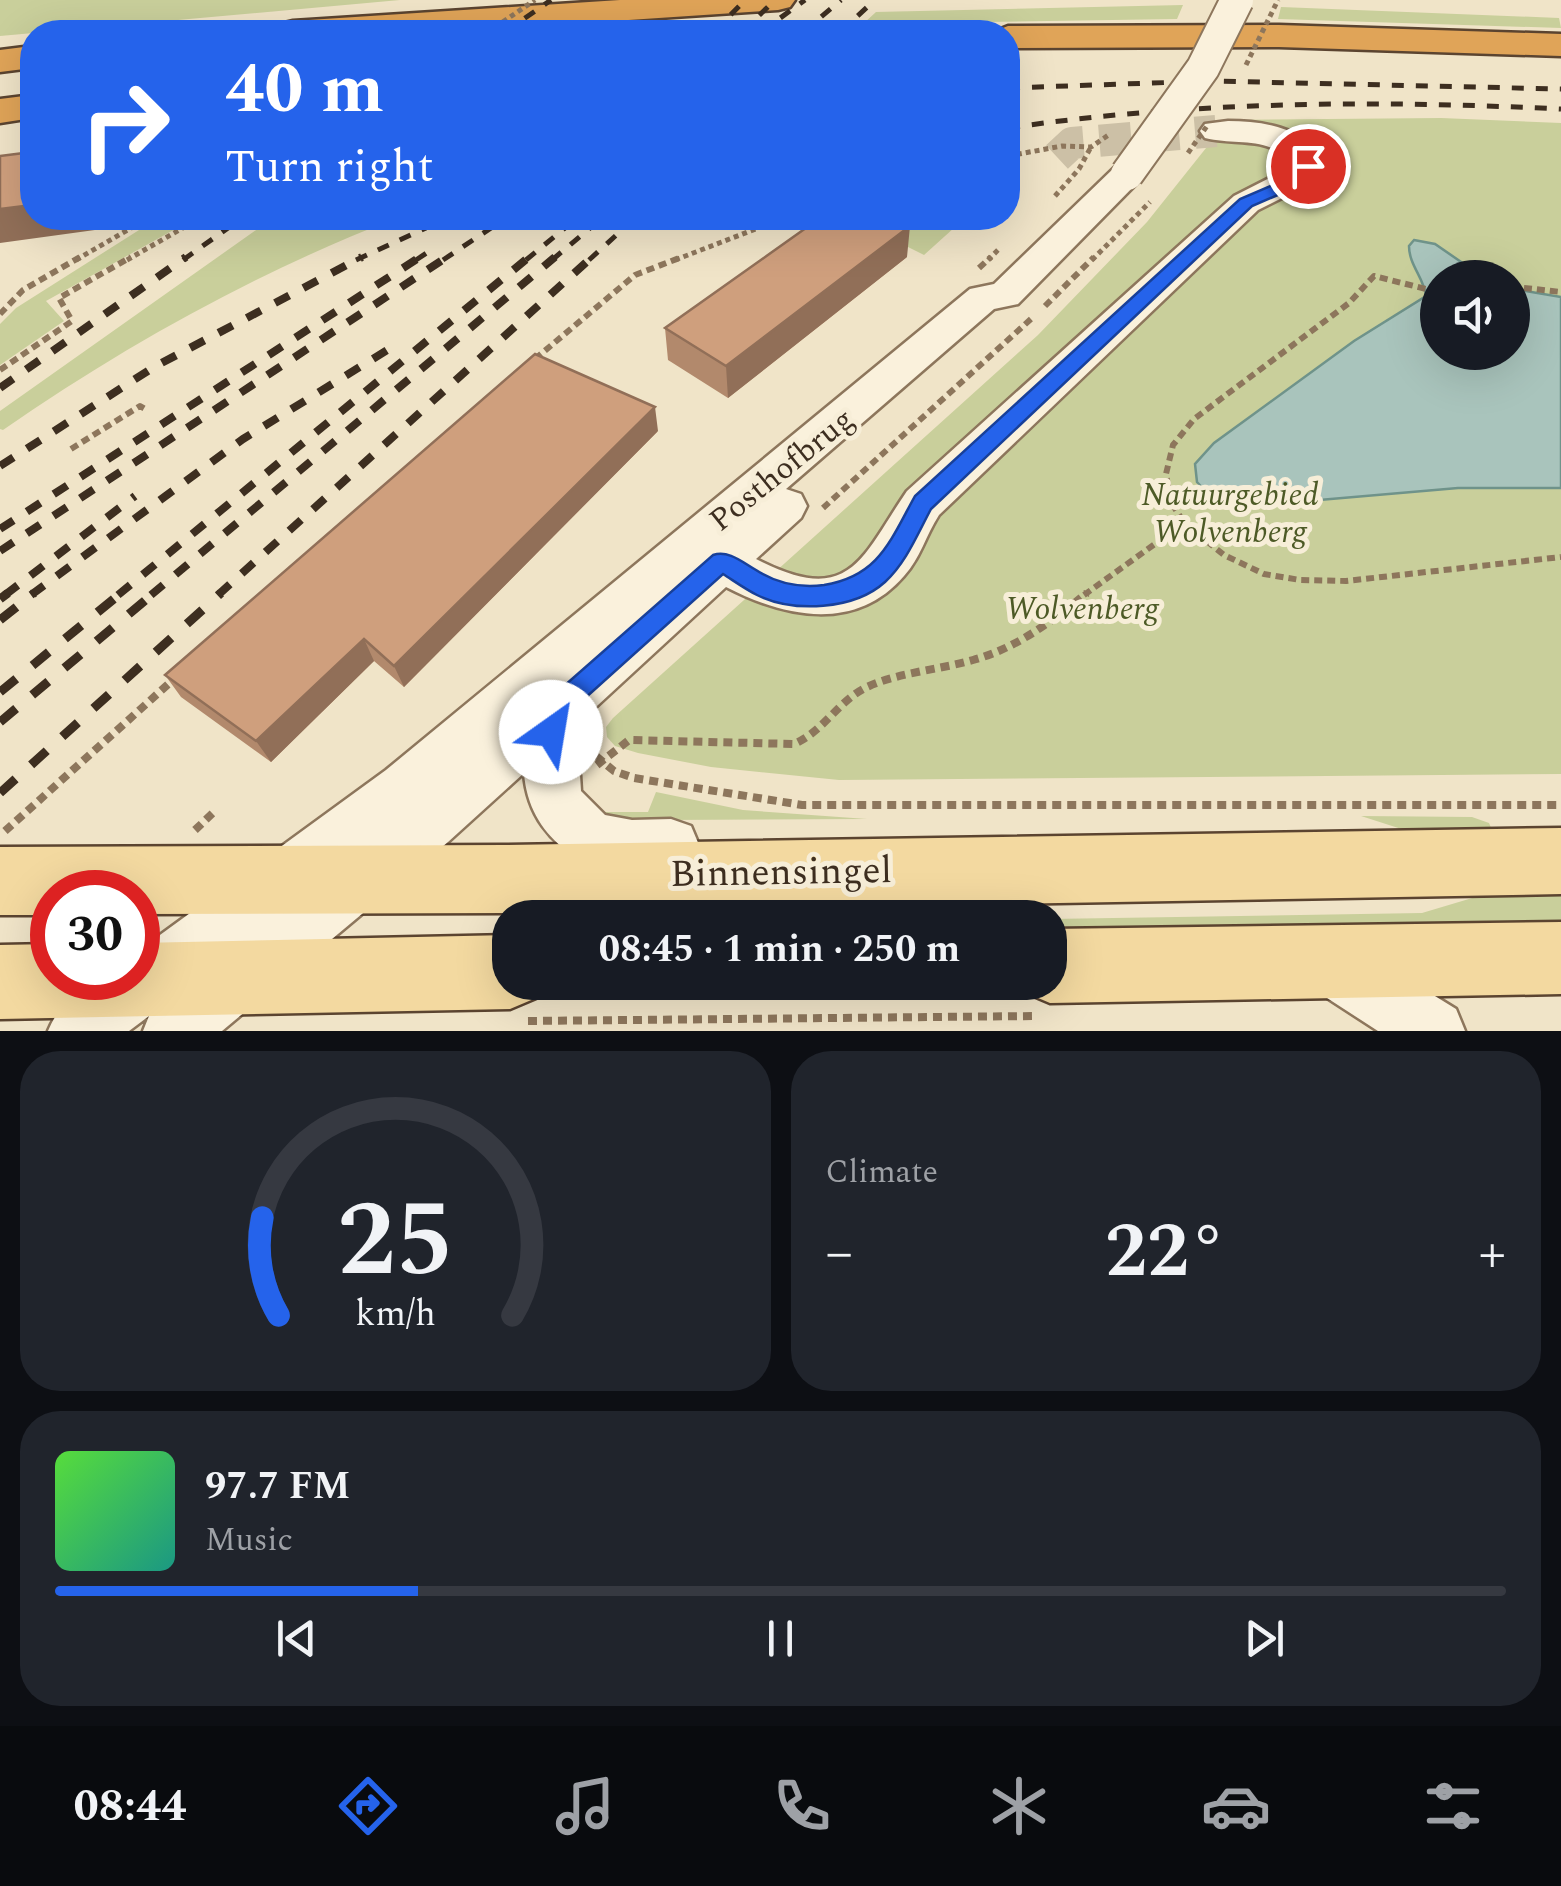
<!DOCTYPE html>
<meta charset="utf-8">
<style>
body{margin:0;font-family:Spectral,serif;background:#20242c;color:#f1f3f6;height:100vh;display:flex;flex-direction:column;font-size:38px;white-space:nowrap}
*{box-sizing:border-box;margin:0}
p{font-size:32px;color:#9ea1a6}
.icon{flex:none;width:55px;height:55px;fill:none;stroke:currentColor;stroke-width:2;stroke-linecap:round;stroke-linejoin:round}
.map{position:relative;height:1031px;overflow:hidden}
.drawer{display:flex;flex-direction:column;gap:20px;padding:20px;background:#0d0f14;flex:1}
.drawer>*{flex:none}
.banner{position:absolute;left:20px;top:20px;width:1000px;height:210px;border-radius:40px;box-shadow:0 10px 40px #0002;background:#2563eb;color:#fff;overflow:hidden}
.buttons{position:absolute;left:1420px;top:260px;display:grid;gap:20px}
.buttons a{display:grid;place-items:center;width:110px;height:110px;border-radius:50%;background:#171b24;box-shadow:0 10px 40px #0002;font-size:50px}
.speed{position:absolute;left:30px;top:870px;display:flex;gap:20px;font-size:50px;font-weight:700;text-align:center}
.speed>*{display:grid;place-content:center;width:130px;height:130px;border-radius:50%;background:#171b24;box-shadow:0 10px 40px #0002;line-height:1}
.speed .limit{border:15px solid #d22;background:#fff;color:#111}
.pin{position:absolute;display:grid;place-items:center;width:85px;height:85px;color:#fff;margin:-42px;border:5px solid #fff;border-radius:50%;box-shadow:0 2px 10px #0007}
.me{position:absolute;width:110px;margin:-55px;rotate:32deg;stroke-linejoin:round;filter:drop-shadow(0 0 8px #0008)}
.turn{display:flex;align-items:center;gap:35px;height:210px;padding:0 40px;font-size:45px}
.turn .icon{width:130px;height:130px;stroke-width:2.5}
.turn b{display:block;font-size:70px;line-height:85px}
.big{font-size:75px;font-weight:700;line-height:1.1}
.drawer .card{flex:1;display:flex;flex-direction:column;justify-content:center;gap:15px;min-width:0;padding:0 35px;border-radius:40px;background:#20242c}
.drawer .dial{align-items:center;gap:0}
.dial svg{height:260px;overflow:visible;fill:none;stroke:#363941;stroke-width:7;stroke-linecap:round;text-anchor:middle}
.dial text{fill:#f1f3f6;stroke:none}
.song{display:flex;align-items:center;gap:30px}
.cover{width:120px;height:120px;border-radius:15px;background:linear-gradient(135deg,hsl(110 70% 55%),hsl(170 70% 35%))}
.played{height:10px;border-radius:5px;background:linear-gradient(90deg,#2563eb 25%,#363941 25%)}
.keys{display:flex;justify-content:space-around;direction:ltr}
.heat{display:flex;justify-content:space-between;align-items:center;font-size:55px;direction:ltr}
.drawer .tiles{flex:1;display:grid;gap:20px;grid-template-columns:1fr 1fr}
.card:last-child{grid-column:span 2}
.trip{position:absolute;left:492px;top:900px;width:575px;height:100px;border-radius:40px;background:#171b24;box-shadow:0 10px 40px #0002;font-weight:700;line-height:100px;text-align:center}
.tabs{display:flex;height:160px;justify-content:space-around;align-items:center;background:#090b0e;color:#9ea1a6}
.tabs .icon{width:70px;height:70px}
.tabs .selected{color:#2563eb}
.tabs b{font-size:45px;color:#f1f3f6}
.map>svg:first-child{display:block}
.green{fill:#c9cf9b;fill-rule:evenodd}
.water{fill:#a9c4bc;stroke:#6f938a;stroke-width:2.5}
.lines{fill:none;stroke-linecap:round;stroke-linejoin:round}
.minor-tunnel{stroke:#ccc0a6;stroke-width:32;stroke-dasharray:32 16;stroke-linecap:butt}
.minor-casing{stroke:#8d765c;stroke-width:5}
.major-casing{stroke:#5b4430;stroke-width:5}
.highway-casing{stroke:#5b4430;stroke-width:5}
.path-far2{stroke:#8d765c;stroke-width:5;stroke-dasharray:5 4;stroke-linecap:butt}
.path-far1{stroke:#8d765c;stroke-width:6;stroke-dasharray:8 5;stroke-linecap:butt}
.path{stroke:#8d765c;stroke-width:8;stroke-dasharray:9 6;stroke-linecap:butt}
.minor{fill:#faf1dc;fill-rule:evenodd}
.major{fill:#f3d9a0;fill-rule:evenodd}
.highway{fill:#e0a458;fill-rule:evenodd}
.rail-far2{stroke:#3d2e20;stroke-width:5;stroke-dasharray:12 12;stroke-linecap:butt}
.rail-far1{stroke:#3d2e20;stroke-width:8;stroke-dasharray:16 16;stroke-linecap:butt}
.rail{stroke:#3d2e20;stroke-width:9;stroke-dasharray:21 21;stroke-linecap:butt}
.minor-bridge-casing{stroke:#8d765c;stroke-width:36;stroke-linecap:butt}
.path-bridge{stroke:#8d765c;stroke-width:5;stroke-dasharray:5 4;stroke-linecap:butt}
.minor-bridge{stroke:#faf1dc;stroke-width:32}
.wall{fill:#b2896c}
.shaded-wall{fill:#916f58}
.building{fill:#cf9f7d;stroke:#916f58;stroke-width:2.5}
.route{fill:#2563eb;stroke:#184099;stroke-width:2.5}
.labels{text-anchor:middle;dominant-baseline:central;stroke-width:10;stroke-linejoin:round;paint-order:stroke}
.street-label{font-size:32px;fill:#3d2e20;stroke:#f7eed8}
.park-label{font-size:32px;font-style:italic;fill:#4d5a26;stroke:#f7eed8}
.near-street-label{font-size:38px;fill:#3d2e20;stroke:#f7eed8}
</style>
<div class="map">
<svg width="1561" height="1031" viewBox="0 0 1561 1031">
<rect width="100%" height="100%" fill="#f0e4c8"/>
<!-- green -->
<path class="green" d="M0,0H400L0,36Z
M1183,5L1177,19L863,24L876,12Z
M1281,7L1559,18L1561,28L1278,19Z
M711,20L693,32H525L528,31Z
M1441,118L1561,123V774L839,780L711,767L638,753L615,746L607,737L606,727L613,718L1038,335L1147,222L1214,138L1224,120ZM1438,278H1512V352H1438Z
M158,218H195L46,301L64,321L0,365V324L16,308Z
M273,218H397C257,272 126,345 3,430L0,429V411Z
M869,218H965L924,255L904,245Z
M656,792L743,810L867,819L661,820L651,834L596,812H648Z
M1361,816L1472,817L1489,823L1495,837L1417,834Z
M1561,889V931L1050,935V919L1422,913L1499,890Z"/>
<!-- water -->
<path class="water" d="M1414,240L1435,244L1483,277L1438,278V352H1512L1513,289L1561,297V488H1458L1250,506L1210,496L1197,482L1195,464L1214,443L1354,341L1426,296C1424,278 1409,265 1409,246Z"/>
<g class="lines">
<!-- minor-tunnel -->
<path class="minor-tunnel" d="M1057,157L1072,143L1216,131"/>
<defs>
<path id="minor" d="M1228,121C1263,121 1301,127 1322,157L1323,173L1318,180L1258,210L939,515C926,535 920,559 904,576C855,633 784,617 726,587L585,717L578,743L581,791L605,815L632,820L671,819L691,826L699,845L691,864C619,892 530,856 524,773L448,842L222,1031H143L149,1016L129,1031H48C66,989 94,978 138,978V951L386,770L970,289L994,284L1115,167H1139L1144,174L1139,181L1018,304L994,309L786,489L801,494L807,506L801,518L756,559C851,608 861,558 907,491L1234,196L1289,168L1285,155C1258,137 1233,145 1205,138L1200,131L1205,124Z
M1328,934L1349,943L1456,1009L1465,1031H1378L1307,985L1298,964L1307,943Z"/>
<path id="major" d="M1561,828V894L504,913L138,914V892H52V915H0V847L504,845Z
M1561,922V994L1050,1003L1024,992L1020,982H1050V929Z
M510,935V982H542L536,998L510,1009L0,1019V945L52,944V978H138V943Z"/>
<path id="highway" d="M620,0H795L790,7L778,10L446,32H275L280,24L293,21Z
M1279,25L1561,34V56L1279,47L1008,48V32H993L1008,26Z
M32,46V68L0,72V50Z
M32,95V118L0,123V99Z"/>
</defs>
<!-- minor casing -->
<use href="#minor" class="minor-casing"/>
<!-- major casing -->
<use href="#major" class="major-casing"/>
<!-- highway casing -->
<use href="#highway" class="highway-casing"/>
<!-- path-far2 -->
<path class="path-far2" d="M1055,196L1079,169L1091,147
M76,260L136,225L137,218
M127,260L200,218
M675,260L784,218
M988,260L999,249
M1092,260L1150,202"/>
<!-- path-far1 -->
<path class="path-far1" d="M979,268L991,257
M1512,290L1516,287L1561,292
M1438,292L1374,276L1349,303L1194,419L1173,445L1166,474L1171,502L1184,523L1224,555L1264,574L1300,580L1346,581L1561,557
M1045,306L1094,257
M0,314L23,290L80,257
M535,359L635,275L682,257
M0,370L72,321L59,298L131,257
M71,449L140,406L145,409
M823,508L1032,318
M1084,595L1184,523"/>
<!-- path -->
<path class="path" d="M596,756L614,771L634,778L802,805H1561
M597,765L629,740L794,744C824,731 838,701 867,687C900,672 938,670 973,660C1017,648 1052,621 1087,593
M195,830L216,810
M5,831L174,679
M528,1021L1036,1016"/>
<!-- minor -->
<use href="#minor" class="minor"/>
<!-- major -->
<use href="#major" class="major"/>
<!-- highway -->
<use href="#highway" class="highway"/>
<!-- rail-far2 -->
<path class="rail-far2" d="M505,32L551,0
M714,32L745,0
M742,32L775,0
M761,32L805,0
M803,32L841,0
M840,32L875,0
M1008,88L1211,81L1561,89
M1008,128C1192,101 1375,100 1561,109
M183,260L242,218
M356,260L426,228
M416,260L428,252
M443,260L506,218
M526,260L577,218
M552,260L602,218
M589,260L635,218"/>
<!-- rail-far1 -->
<path class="rail-far1" d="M0,388L186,257
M0,466L154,367L362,257
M0,529L420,257
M0,551L447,257
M5,595L135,496
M31,595L243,439L397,344
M118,595L529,257
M151,595L555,257
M218,595L592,257"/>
<!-- rail -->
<path class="rail" d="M0,599L8,593
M0,620L34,593
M0,692L121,593
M0,722L154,593
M0,793L221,593"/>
<defs>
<path id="minor-bridge" d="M1127,174L1203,68L1237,0"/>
</defs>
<!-- minor-bridge casing -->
<use href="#minor-bridge" class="minor-bridge-casing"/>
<!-- path-bridge -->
<path class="path-bridge" d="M488,32L535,0
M1246,65L1278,0
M1188,153L1207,126
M1008,156L1062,146L1091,147L1110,134"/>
<!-- minor-bridge -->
<use href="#minor-bridge" class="minor-bridge"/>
</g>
<!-- wall -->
<path class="wall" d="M907,257L728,398L668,360L665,328Z
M658,431L404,687L374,661L271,762L181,697L165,675Z"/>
<!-- shaded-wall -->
<path class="shaded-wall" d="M32,205V218H126L124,226L0,243V209Z
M910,226L907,257L728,398L726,366Z
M655,407L658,431L404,687L394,666Z
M364,639L374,661L271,762L256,741Z"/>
<!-- building -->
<path class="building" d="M32,152V205L0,209V156Z
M820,218H893L910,226L726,366L665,328Z
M535,354L655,407L394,666L364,639L256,741L165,675Z"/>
<!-- route -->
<path class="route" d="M1302,162L1316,166L1306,183L1252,206L931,509C918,533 906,563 885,582C854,610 794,613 757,595C745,589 734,581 723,574L574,708L560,740L551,743L542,740L538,732L556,693L713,555C729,550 742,562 756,570C776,583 800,588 824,585C879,576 890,541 915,496L1240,199L1294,176Z"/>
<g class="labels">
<!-- street labels -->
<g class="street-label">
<text transform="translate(782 470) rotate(-39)">Posthofbrug</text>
</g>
<!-- park labels -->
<g class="park-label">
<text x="1230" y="495">Natuurgebied<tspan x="1230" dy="37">Wolvenberg</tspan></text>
<text x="1082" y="609">Wolvenberg</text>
</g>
<!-- near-street labels -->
<g class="near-street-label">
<text transform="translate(781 873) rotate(-1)">Binnensingel</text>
</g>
</g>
</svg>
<div class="buttons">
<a><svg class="icon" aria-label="sound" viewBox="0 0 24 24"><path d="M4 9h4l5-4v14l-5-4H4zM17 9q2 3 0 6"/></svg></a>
</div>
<div class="speed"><div class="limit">30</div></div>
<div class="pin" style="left:1308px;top:166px;background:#d93025"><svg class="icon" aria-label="arrive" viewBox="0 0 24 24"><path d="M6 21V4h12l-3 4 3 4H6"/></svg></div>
<svg class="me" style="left:551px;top:732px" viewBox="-20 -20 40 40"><circle r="19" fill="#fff"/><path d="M0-13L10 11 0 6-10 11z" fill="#2563eb"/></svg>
<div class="trip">08:45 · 1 min · 250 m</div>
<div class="banner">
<div class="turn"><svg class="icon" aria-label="right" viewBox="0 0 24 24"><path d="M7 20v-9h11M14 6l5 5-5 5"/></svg><div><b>40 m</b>Turn right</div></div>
</div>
</div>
<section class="drawer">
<div class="tiles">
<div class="card dial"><svg viewBox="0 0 100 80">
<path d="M14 69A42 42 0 1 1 86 69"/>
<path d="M14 69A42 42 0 0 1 9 39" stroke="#2563eb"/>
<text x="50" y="56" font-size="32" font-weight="700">25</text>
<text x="50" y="72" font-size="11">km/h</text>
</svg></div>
<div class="card"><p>Climate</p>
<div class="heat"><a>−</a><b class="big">22°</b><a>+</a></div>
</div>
<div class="card">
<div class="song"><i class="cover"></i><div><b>97.7 FM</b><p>Music</p></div></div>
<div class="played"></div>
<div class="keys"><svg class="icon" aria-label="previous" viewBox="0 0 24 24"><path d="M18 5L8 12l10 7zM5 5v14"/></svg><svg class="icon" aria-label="pause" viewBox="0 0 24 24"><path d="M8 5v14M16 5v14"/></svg><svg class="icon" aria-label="next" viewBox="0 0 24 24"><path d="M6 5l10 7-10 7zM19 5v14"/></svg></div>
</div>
</div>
</section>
<nav class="tabs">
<b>08:44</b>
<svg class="icon selected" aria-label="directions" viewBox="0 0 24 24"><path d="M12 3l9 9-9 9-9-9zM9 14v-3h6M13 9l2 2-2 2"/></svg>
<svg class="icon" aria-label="music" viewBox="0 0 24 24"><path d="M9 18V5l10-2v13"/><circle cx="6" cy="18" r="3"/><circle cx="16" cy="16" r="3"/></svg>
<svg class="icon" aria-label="phone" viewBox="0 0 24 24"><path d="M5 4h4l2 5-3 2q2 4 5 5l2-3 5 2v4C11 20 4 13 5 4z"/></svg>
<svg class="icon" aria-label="climate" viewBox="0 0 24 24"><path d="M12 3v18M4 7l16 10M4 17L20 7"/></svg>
<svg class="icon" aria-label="car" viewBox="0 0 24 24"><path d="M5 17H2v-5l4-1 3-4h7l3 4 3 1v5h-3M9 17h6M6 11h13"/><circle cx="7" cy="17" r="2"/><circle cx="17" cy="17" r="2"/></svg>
<svg class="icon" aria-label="filters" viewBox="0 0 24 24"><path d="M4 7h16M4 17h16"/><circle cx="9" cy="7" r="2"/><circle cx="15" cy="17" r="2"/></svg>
</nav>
